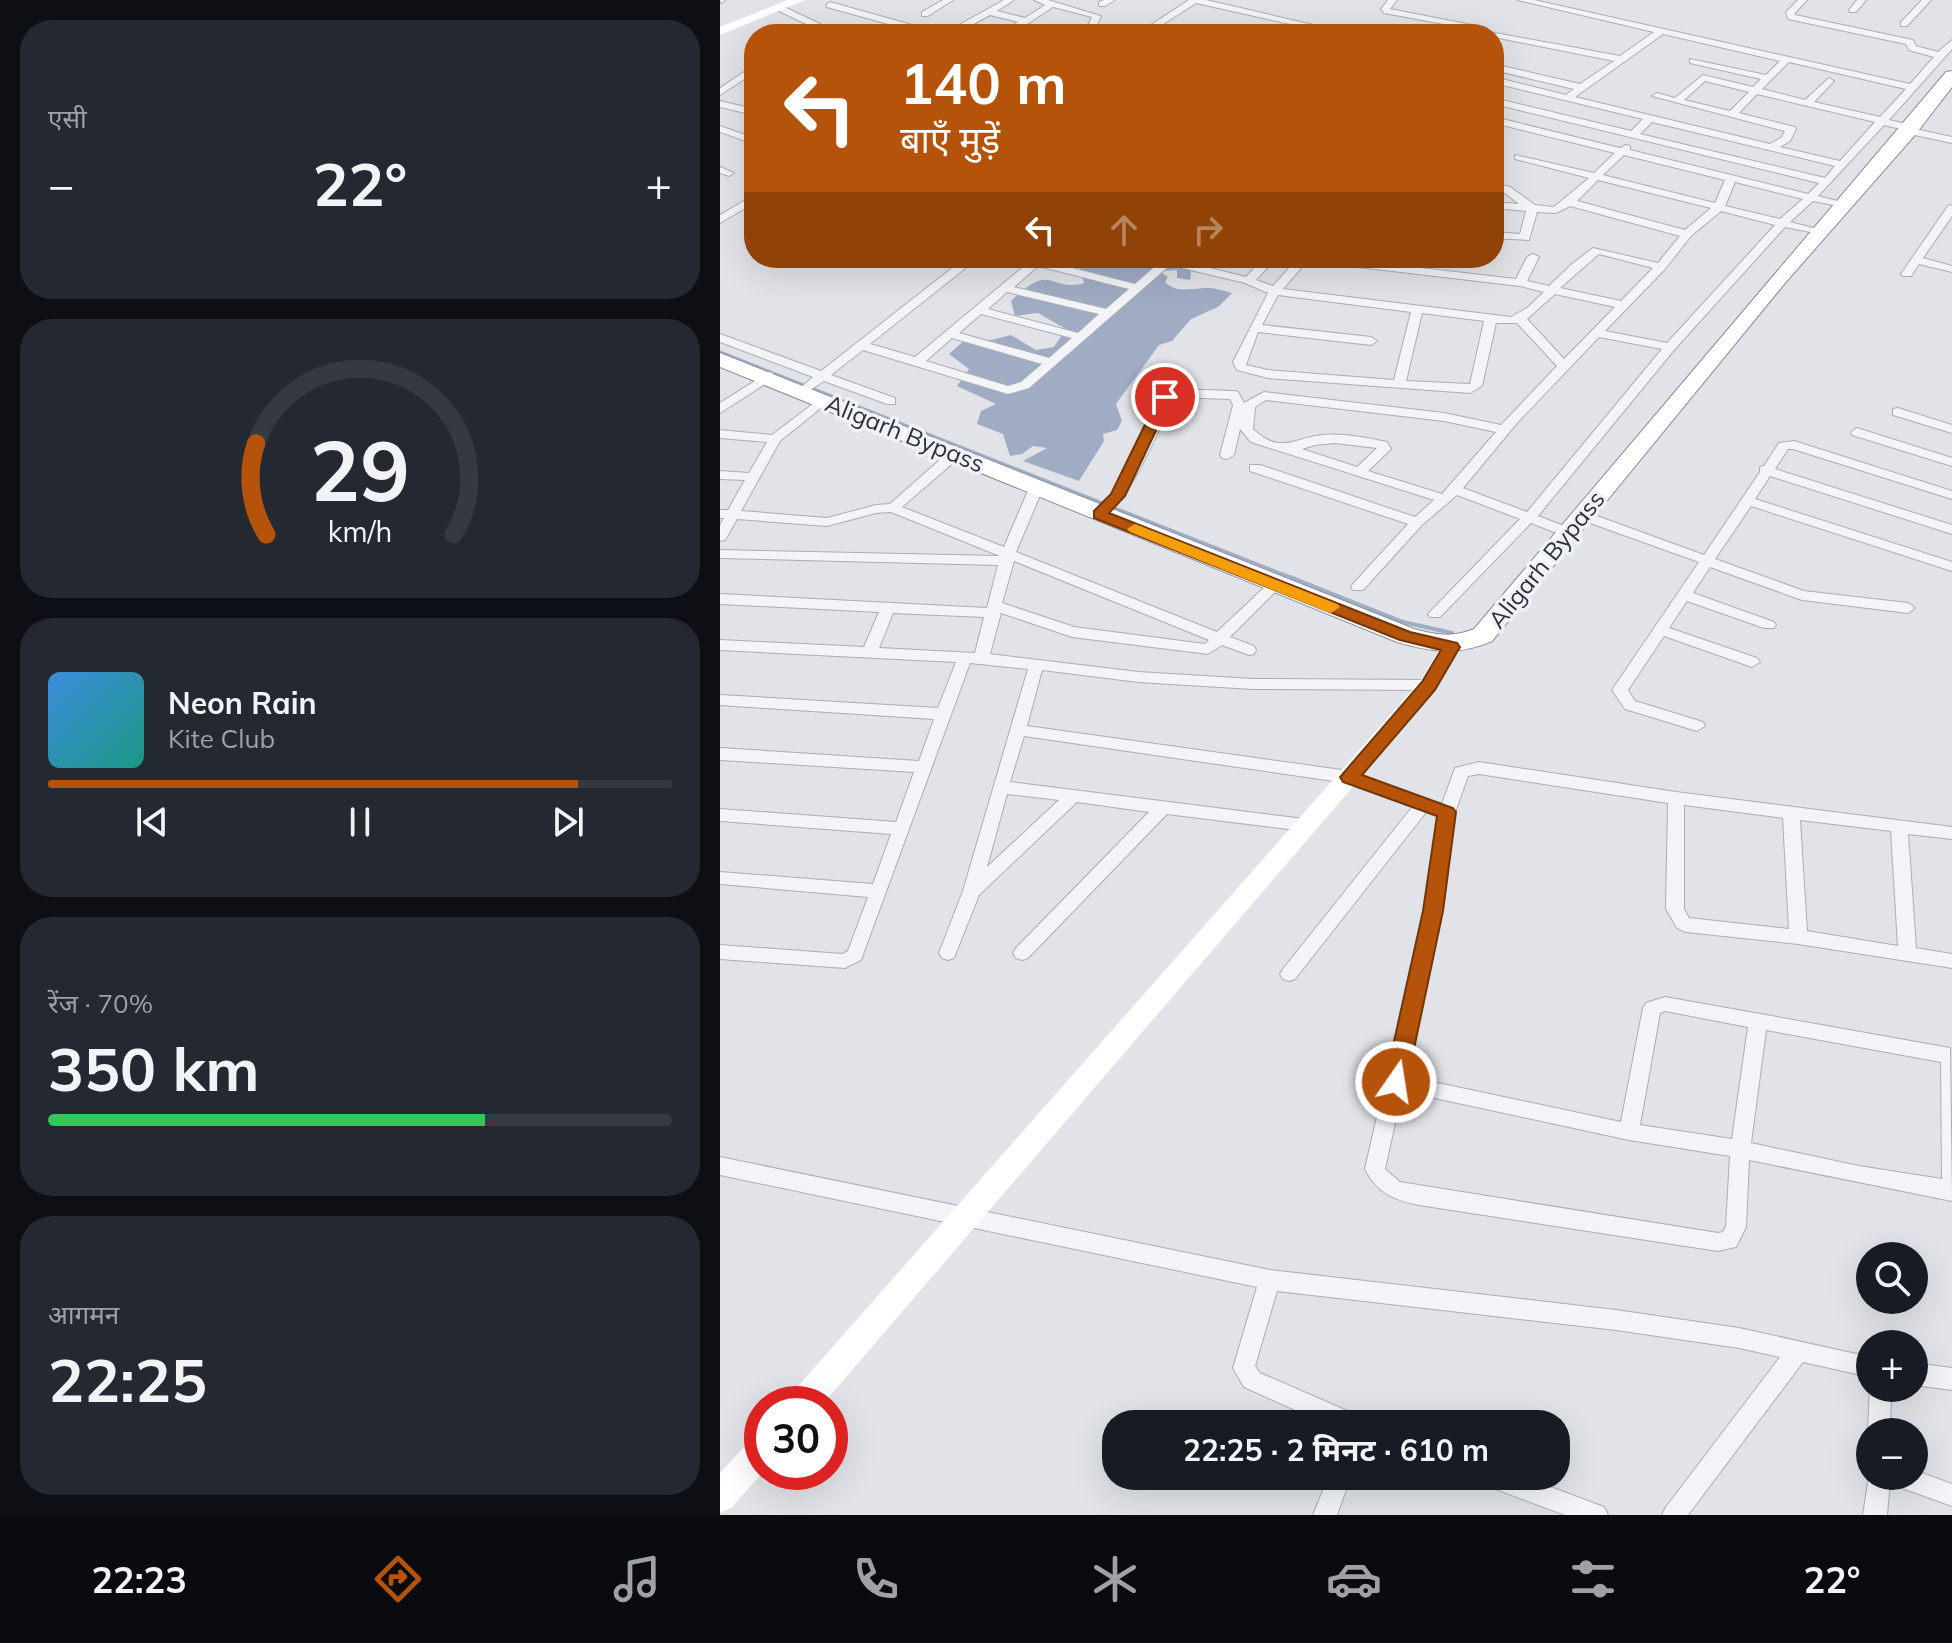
<!DOCTYPE html>
<html lang="hi">
<meta charset="utf-8">
<style>
body{margin:0;font-family:Mulish,"Noto Sans Devanagari",sans-serif;background:#242831;color:#f1f3f6;height:100vh;display:flex;flex-direction:column;font-size:30px;white-space:nowrap}
*{box-sizing:border-box;margin:0}
p{font-size:26px;color:#9ea1a6}
.icon{flex:none;width:44px;height:44px;fill:none;stroke:currentColor;stroke-width:2;stroke-linecap:round;stroke-linejoin:round}
.map{position:relative;flex:1;overflow:hidden}
.side{display:flex;flex-direction:column;gap:20px;padding:20px;background:#0d0f14;width:720px}
.side>*{flex:none}
.banner{position:absolute;left:24px;top:24px;width:760px;height:244px;border-radius:32px;box-shadow:0 8px 32px #0002;background:#b45309;color:#fff;overflow:hidden}
.tools{position:absolute;left:1136px;top:1242px;display:grid;gap:16px}
.tools a{display:grid;place-items:center;width:72px;height:72px;border-radius:50%;background:#171b24;box-shadow:0 8px 32px #0002;font-size:40px}
.speed{position:absolute;left:24px;top:1386px;display:flex;gap:16px;font-size:40px;font-weight:700;text-align:center}
.speed>*{display:grid;place-content:center;width:104px;height:104px;border-radius:50%;background:#171b24;box-shadow:0 8px 32px #0002;line-height:1}
.speed .limit{border:12px solid #d22;background:#fff;color:#111}
.pin{position:absolute;display:grid;place-items:center;width:68px;height:68px;color:#fff;margin:-34px;border:4px solid #fff;border-radius:50%;box-shadow:0 2px 8px #0007}
.me{position:absolute;width:88px;margin:-44px;rotate:13deg;stroke-linejoin:round;filter:drop-shadow(0 0 6px #0008)}
.turn{display:flex;align-items:center;gap:28px;height:168px;padding:0 24px;font-size:36px}
.turn .icon{width:104px;height:104px;stroke-width:2.5}
.turn b{display:block;font-size:56px;line-height:68px}
.lanes{display:flex;align-items:center;height:76px;padding:0 24px;background:#0003;justify-content:center;gap:40px;direction:ltr}
.lanes .off{opacity:.35}
.big{font-size:60px;font-weight:700;line-height:1.1}
.side .card{flex:1;display:flex;flex-direction:column;justify-content:center;gap:12px;min-width:0;padding:0 28px;border-radius:32px;background:#242831}
.side .dial{align-items:center;gap:0}
.dial svg{height:208px;overflow:visible;fill:none;stroke:#363941;stroke-width:7;stroke-linecap:round;text-anchor:middle}
.dial text{fill:#f1f3f6;stroke:none}
.song{display:flex;align-items:center;gap:24px}
.cover{width:96px;height:96px;border-radius:12px;background:linear-gradient(135deg,hsl(210 70% 55%),hsl(170 70% 35%))}
.played{height:8px;border-radius:4px;background:linear-gradient(90deg,#b45309 85%,#363941 85%)}
.keys{display:flex;justify-content:space-around;direction:ltr}
.heat{display:flex;justify-content:space-between;align-items:center;font-size:44px;direction:ltr}
.charge{height:12px;border-radius:6px;background:linear-gradient(90deg,#34c759 70%,#363941 0)}
.trip{position:absolute;left:382px;top:1410px;width:468px;height:80px;border-radius:32px;background:#171b24;box-shadow:0 8px 32px #0002;font-weight:700;line-height:80px;text-align:center}
.menu{display:flex;height:128px;justify-content:space-around;align-items:center;background:#090b0e;color:#9ea1a6}
.menu .icon{width:56px;height:56px}
.menu .current{color:#b45309}
.menu b{font-size:36px;color:#f1f3f6}
main{display:flex;flex:1;min-height:0}
.map>svg:first-child{display:block}
.water{fill:#a0acc4}
.lines{fill:none;stroke-linecap:round;stroke-linejoin:round}
.stream-far1{stroke:#a0acc4;stroke-width:3}
.stream{stroke:#a0acc4;stroke-width:4}
.street-casing{stroke:#aaadb5;stroke-width:2}
.highway-casing{stroke:#8a8f9d;stroke-width:2}
.street{fill:#f3f4f7;fill-rule:evenodd}
.secondary{fill:#fff;fill-rule:evenodd}
.highway{fill:#fff;fill-rule:evenodd}
.route{fill:#b45309;stroke:#753606;stroke-width:2}
.slow{fill:#f59e0b}
.labels{text-anchor:middle;dominant-baseline:central;stroke-width:7;stroke-linejoin:round;paint-order:stroke}
.street-label{font-size:24px;fill:#2b2f3e;stroke:#f0f2f6}
</style>
<main>
<section class="side">
<div class="card"><p>एसी</p>
<div class="heat"><a>−</a><b class="big">22°</b><a>+</a></div>
</div>
<div class="card dial"><svg viewBox="0 0 100 80">
<path d="M14 69A42 42 0 1 1 86 69"/>
<path d="M14 69A42 42 0 0 1 10 34" stroke="#b45309"/>
<text x="50" y="56" font-size="32" font-weight="700">29</text>
<text x="50" y="72" font-size="11">km/h</text>
</svg></div>
<div class="card">
<div class="song"><i class="cover"></i><div><b>Neon Rain</b><p>Kite Club</p></div></div>
<div class="played"></div>
<div class="keys"><svg class="icon" aria-label="previous" viewBox="0 0 24 24"><path d="M18 5L8 12l10 7zM5 5v14"/></svg><svg class="icon" aria-label="pause" viewBox="0 0 24 24"><path d="M8 5v14M16 5v14"/></svg><svg class="icon" aria-label="next" viewBox="0 0 24 24"><path d="M6 5l10 7-10 7zM19 5v14"/></svg></div>
</div>
<div class="card"><p>रेंज · 70%</p><b class="big">350 km</b><div class="charge"></div></div>
<div class="card"><p>आगमन</p><b class="big">22:25</b></div>
</section>
<div class="map">
<svg width="1232" height="1515" viewBox="0 0 1232 1515">
<rect width="100%" height="100%" fill="#e1e3e8"/>
<!-- water -->
<path class="water" d="M354,258H443L472,263L470,280L457,278V270L439,271L448,277L445,282C456,293 470,289 484,288C493,287 503,291 512,293L498,307L471,319L452,341L439,345L396,404L402,421L397,430L383,434L384,441L359,481L303,461L327,448L313,446L302,454L290,456L283,434L257,424L261,411L276,404L237,386L249,369L229,354L246,339L271,340L291,335L316,350L334,347L346,329L318,313L295,316L291,301C334,260 327,293 364,283L359,265L350,263Z"/>
<g class="lines">
<!-- stream-far1 -->
<path class="stream-far1" d="M0,352L575,579"/>
<!-- stream -->
<path class="stream" d="M570,577L683,622L732,633"/>
<defs>
<path id="street" d="M0,0H5L1,3Z
M223,0H233L208,16H202V12Z
M284,0H294L277,11L305,18L325,5L314,0H328L381,16L377,25L374,26L369,23L372,17L333,7L292,34H281L298,22L270,15L235,34H223Z
M384,0H395L385,6H379V2Z
M469,0H486L632,34H615L476,3L442,25L476,34H459L436,29L428,34H417Z
M668,0H677L670,9L767,28L762,31L664,13L661,9Z
M798,0H814L1190,84L1214,57L1189,50L1186,44L1068,19L1066,12L1078,0H1087L1075,13V15L1193,40L1196,46L1218,52L1232,40V49L1169,120L1195,126V129L1232,137V143L1185,133V130L1164,125L1098,196L1129,204V208L1093,201L1070,222L1105,231V235L1065,227L954,350L818,516L852,529L854,532L852,535H842L811,523L720,617H710L708,614L800,519L737,495L702,525L643,590H633L631,587L633,584L688,524L530,471V465H540L695,517L714,500L531,442L520,429L514,455L507,459L502,458L500,455L513,405L510,399L454,397C440,426 408,508 379,518L372,514L392,494L444,393L450,389L514,391L518,392L524,403L544,392L724,413L781,425L837,366L797,323H776L762,386L750,393L548,378L517,370L513,362L548,293L525,283L450,265L309,388L288,394L143,350L111,375L175,398V404H167L104,381L84,394L78,390L93,377L0,342V334L101,371L245,258H258L150,344L195,357L314,258H327L325,261L415,284L439,263L428,258H450L526,277L544,258H556L536,280L553,286L578,258H615L796,279L807,257L813,254L819,257L807,281L829,286L852,264L873,248L938,263L960,236L850,206L836,213L817,212L809,240L774,238V232L800,234L806,211L774,208V202L799,204L782,191L774,189V183L790,187L815,205L834,207L869,178L795,159V155L874,173L895,153L774,123V117L900,148L906,145L910,146V150L1088,194L1099,183L774,104V98L911,131L923,119L774,83V77L846,95L854,89L774,70V64L860,84L894,61L774,37V34H768L770,32L900,56L934,32ZM943,34L1060,61L1046,75L970,59V63L1041,79L1033,87L983,75L955,98L937,93L932,96L1065,131L1062,137L1050,144L855,97ZM1069,62L1186,89L1160,117L1094,102L1114,81L1109,78L1085,100L1042,89ZM985,81L1029,92L1010,111L964,100ZM1037,94L1155,122L1120,161L1060,147L1070,141L1076,129L1075,127L1019,113ZM932,122L1115,166L1105,178L920,134ZM904,155L1005,180L995,203L883,175ZM878,180L991,208L965,230L857,201ZM1015,182L1083,199L1060,219L1005,206ZM1001,211L1055,225L947,343L885,331L945,269L971,236ZM879,254L933,268L901,301L840,288ZM587,261L800,286L824,292L807,308L791,317L563,289ZM318,266L409,289L386,309L294,287ZM287,292L379,314L358,333L268,309ZM835,294L895,307L844,359L807,319ZM558,295L691,312L674,380L548,370L526,365L538,332L651,345L657,341L651,337L542,325ZM702,313L764,321L750,384L686,381ZM261,314L352,338L329,358L239,333ZM879,337L942,349L807,512L743,488L797,423ZM232,338L322,364L301,382L288,386L206,361ZM546,400L724,421L776,432L722,494L648,471L671,449L667,442C646,438 624,433 603,435C573,438 561,455 533,429L535,407ZM615,443L657,448L637,467L582,449L595,445Z
M1137,0H1146L1136,12H1130L1129,10Z
M1202,0H1211L1187,26H1181V22Z
M110,2L217,32L219,34H204L107,7L106,5Z
M60,5L117,32L119,34H107L57,10L56,8Z
M24,72L32,74L0,95V88Z
M0,101L34,109V115L0,107Z
M0,126L34,138V144L0,132Z
M0,167L14,173L9,176L0,173Z
M34,195V203L0,223V215Z
M1232,205V216L1203,258L1232,266V272L1199,264L1191,276H1183L1181,274L1228,206Z
M49,372L53,373V379L0,413V403Z
M102,397L108,401L106,404L60,441L21,511L107,518L156,505L170,504L231,450H241V456L182,507L284,547L310,486L317,482L322,483L324,486L296,552L497,632L550,582L555,580L562,585L510,637L534,646L536,650L534,654L529,655L502,645L488,654L352,637L281,613L270,654L418,672L533,679L709,680L717,685L709,690L533,689L418,682L322,670L307,726L629,771L722,804L735,768L759,762L956,792L1232,827V839L1188,834L1196,948L1232,954V968L1078,944L966,932L957,928L946,909L948,803L759,774L748,776L732,821L722,911L685,1076L901,1122L923,1008L926,1003L945,997L1230,1048L1232,1201L1029,1160L1026,1227L1016,1247L998,1251L699,1205C674,1200 657,1193 645,1169L704,911L718,815L707,811L575,979L569,981L563,979L560,974L563,969L693,806L627,783L304,736L290,782L584,819L590,821L592,825L590,829L584,831L447,814L308,958L302,960L296,958L293,953L296,948L429,812L357,802L259,895L234,958L228,960L222,958L219,953L243,891L308,669L250,663L141,960L125,968L0,959V945L122,954L128,951L148,897L0,884V872L153,884L171,834L0,821V809L176,822L194,772L0,760V748L199,761L214,719L0,705V695L218,708L236,662L0,650V640L144,647L159,612L0,604V594L267,608L278,565L0,558V550L280,556L171,512L156,513L107,526L17,519L5,540L0,541V525L4,518H0V510H8L25,480L0,479V471L29,473L47,442L0,438V430L52,435ZM294,561L489,640L485,644L354,627L282,603ZM173,613L264,617L255,653L159,648ZM287,794L339,800L267,867ZM964,805L1063,818L1069,929L969,918L964,909ZM1080,820L1171,831L1178,946L1087,931ZM945,1011L1028,1027L1012,1139L920,1125L940,1013ZM1046,1030L1221,1062L1222,1179L1139,1166L1031,1143ZM682,1091L909,1140L1010,1156L1006,1226L1003,1232L998,1233L680,1182L665,1169Z
M1178,408L1232,425V433L1173,415V409Z
M1137,428L1232,458V466L1132,435L1131,432Z
M1074,441L1232,491V499L1073,449H1068L1055,469L1232,525V534L1050,476L1035,499L1232,562V571L1031,506L995,559L1084,591L1188,603L1195,608L1188,613L1082,600L990,567L973,593L1054,622L1056,625L1054,628H1044L967,601L949,628L1037,658L1040,662L1032,667L944,636L908,690L915,701L983,722L985,726L977,731L905,709L892,690L979,562L856,518L854,515L861,511L866,512L984,555L1040,472V467L1044,466L1059,443Z
M0,1157L550,1270L896,1310L1019,1328L1150,1357V1377L1083,1362L968,1515H942L946,1507L1060,1357L1019,1348L896,1330L557,1291L535,1366L540,1373L639,1416L642,1424H606L524,1387L513,1368L537,1287L0,1175Z
M1194,1363L1232,1368V1390L1194,1385Z
M1150,1386V1388H1171L1170,1432H1150V1437L1148,1432Z
M1150,1470V1476H1194V1470L1232,1484V1506L1179,1487L1170,1481L1167,1515H1143Z
M609,1476H631L617,1515H593Z
M759,1476H801L884,1507L888,1515H845L762,1484Z"/>
<path id="highway" d="M1232,71V87L1195,135L1065,283L772,641C738,656 712,652 677,642L0,367V353L694,629C716,635 733,638 754,629L1226,72Z"/>
</defs>
<!-- street casing -->
<use href="#street" class="street-casing"/>
<!-- highway casing -->
<use href="#highway" class="highway-casing"/>
<!-- street -->
<use href="#street" class="street"/>
<!-- secondary -->
<path class="secondary" d="M68,0H85L0,35V27Z
M731,640L741,647L716,690L103,1404H68L72,1393L701,680L724,642Z
M42,1435L43,1472L11,1508L0,1513V1473L31,1439Z"/>
<!-- highway -->
<use href="#highway" class="highway"/>
</g>
<!-- route -->
<path class="route" d="M440,394L452,397L405,496L389,513L690,632L737,643L740,647L715,690L642,775L733,808L736,812L723,911L687,1082L684,1088H668L665,1082L703,911L717,816L623,782L620,777L702,682L721,650L680,640L374,518V511L391,494Z"/>
<!-- slow -->
<path class="slow" d="M415,524L617,604L620,607L611,613L605,611L410,532L407,529Z"/>
<g class="labels">
<!-- street labels -->
<g class="street-label">
<text transform="translate(185 433) rotate(22)">Aligarh Bypass</text>
<text transform="translate(826 559) rotate(-51)">Aligarh Bypass</text>
</g>
</g>
</svg>
<div class="tools">
<a><svg class="icon" aria-label="search" viewBox="0 0 24 24"><circle cx="10" cy="10" r="6"/><path d="M15 15l6 6"/></svg></a>
<a>+</a>
<a>−</a>
</div>
<div class="speed"><div class="limit">30</div></div>
<div class="pin" style="left:445px;top:397px;background:#d93025"><svg class="icon" aria-label="arrive" viewBox="0 0 24 24"><path d="M6 21V4h12l-3 4 3 4H6"/></svg></div>
<svg class="me" style="left:676px;top:1082px" viewBox="-20 -20 40 40"><circle r="17" fill="#b45309" stroke="#fff" stroke-width="3"/><path d="M0-11L8 9 0 5-8 9z" fill="#fff"/></svg>
<div class="trip">22:25 · 2 मिनट · 610 m</div>
<div class="banner">
<div class="turn"><svg class="icon" aria-label="left" viewBox="0 0 24 24"><path d="M17 20v-9H6M10 6l-5 5 5 5"/></svg><div><b>140 m</b>बाएँ मुड़ें</div></div>
<div class="lanes"><svg class="icon" aria-label="left" viewBox="0 0 24 24"><path d="M17 20v-9H6M10 6l-5 5 5 5"/></svg><svg class="icon off" aria-label="ahead" viewBox="0 0 24 24"><path d="M12 20V5M6 11l6-6 6 6"/></svg><svg class="icon off" aria-label="right" viewBox="0 0 24 24"><path d="M7 20v-9h11M14 6l5 5-5 5"/></svg></div>
</div>
</div>
</main>
<nav class="menu">
<b>22:23</b>
<svg class="icon current" aria-label="directions" viewBox="0 0 24 24"><path d="M12 3l9 9-9 9-9-9zM9 14v-3h6M13 9l2 2-2 2"/></svg>
<svg class="icon" aria-label="music" viewBox="0 0 24 24"><path d="M9 18V5l10-2v13"/><circle cx="6" cy="18" r="3"/><circle cx="16" cy="16" r="3"/></svg>
<svg class="icon" aria-label="phone" viewBox="0 0 24 24"><path d="M5 4h4l2 5-3 2q2 4 5 5l2-3 5 2v4C11 20 4 13 5 4z"/></svg>
<svg class="icon" aria-label="climate" viewBox="0 0 24 24"><path d="M12 3v18M4 7l16 10M4 17L20 7"/></svg>
<svg class="icon" aria-label="car" viewBox="0 0 24 24"><path d="M5 17H2v-5l4-1 3-4h7l3 4 3 1v5h-3M9 17h6M6 11h13"/><circle cx="7" cy="17" r="2"/><circle cx="17" cy="17" r="2"/></svg>
<svg class="icon" aria-label="filters" viewBox="0 0 24 24"><path d="M4 7h16M4 17h16"/><circle cx="9" cy="7" r="2"/><circle cx="15" cy="17" r="2"/></svg>
<b>22°</b>
</nav>
